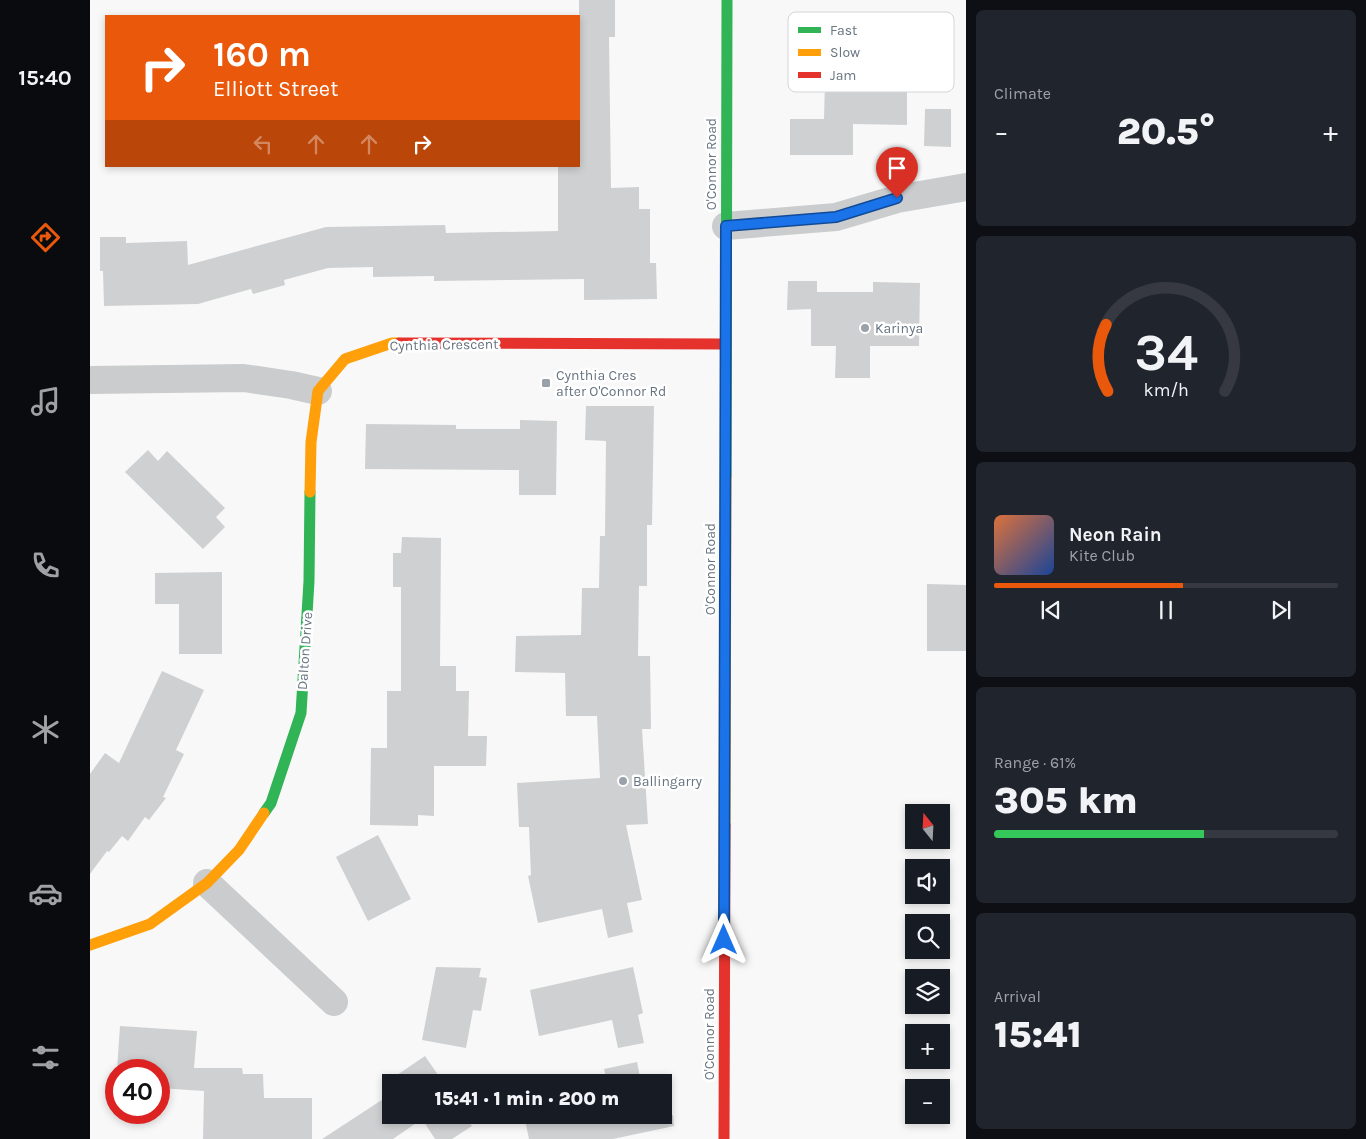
<!DOCTYPE html>
<meta charset="utf-8">
<style>
body{margin:0;font-family:Karla,sans-serif;background:#20242c;color:#f1f3f6;height:100vh;display:flex;flex-direction:column;font-size:19px;white-space:nowrap}
*{box-sizing:border-box;margin:0}
p{font-size:16px;color:#9ea1a6}
.icon{flex:none;width:28px;height:28px;fill:none;stroke:currentColor;stroke-width:2;stroke-linecap:round;stroke-linejoin:round}
.map{position:relative;flex:1;overflow:hidden}
.drawer{display:flex;flex-direction:column;gap:10px;padding:10px;background:#0d0f14;width:400px}
.drawer>*{flex:none}
.guide{position:absolute;left:15px;top:15px;width:475px;height:152px;border-radius:0px;box-shadow:0 2px 8px #0003;background:#ea580c;color:#fff;overflow:hidden}
.needle{width:32px;rotate:342deg}
.buttons{position:absolute;left:815px;top:804px;display:grid;gap:10px}
.buttons a{display:grid;place-items:center;width:45px;height:45px;border-radius:0px;background:#171b24;box-shadow:0 2px 8px #0003;font-size:25px}
.speed{position:absolute;left:15px;top:1059px;display:flex;gap:10px;font-size:25px;font-weight:700;text-align:center}
.speed>*{display:grid;place-content:center;width:65px;height:65px;border-radius:50%;background:#171b24;box-shadow:0 2px 8px #0003;line-height:1}
.speed .limit{border:8px solid #d22;background:#fff;color:#111}
.pin{position:absolute;display:grid;place-items:center;width:42px;height:42px;color:#fff;margin:-51px -21px;border-radius:50% 50% 50% 0;rotate:-45deg;box-shadow:0 0 5px #0007}
.pin .icon{rotate:45deg}
.me{position:absolute;width:55px;margin:-28px;rotate:0deg;stroke-linejoin:round;filter:drop-shadow(0 0 4px #0008)}
.turn{display:flex;align-items:center;gap:18px;height:105px;padding:0 25px;font-size:22px}
.turn .icon{width:65px;height:65px;stroke-width:2.5}
.turn b{display:block;font-size:35px;line-height:42px}
.lanes{display:flex;align-items:center;height:48px;padding:0 25px;background:#0003;justify-content:center;gap:25px;direction:ltr}
.lanes .off{opacity:.35}
.big{font-size:38px;font-weight:800;line-height:1.1}
.drawer .card{flex:1;display:flex;flex-direction:column;justify-content:center;gap:8px;min-width:0;padding:0 18px;border-radius:8px;background:#20242c}
.drawer .dial{align-items:center;gap:0}
.dial svg{height:130px;overflow:visible;fill:none;stroke:#363941;stroke-width:7;stroke-linecap:round;text-anchor:middle}
.dial text{fill:#f1f3f6;stroke:none}
.song{display:flex;align-items:center;gap:15px}
.cover{width:60px;height:60px;border-radius:8px;background:linear-gradient(135deg,hsl(20 70% 55%),hsl(220 70% 35%))}
.played{height:5px;border-radius:2px;background:linear-gradient(90deg,#ea580c 55%,#363941 55%)}
.keys{display:flex;justify-content:space-around;direction:ltr}
.heat{display:flex;justify-content:space-between;align-items:center;font-size:28px;direction:ltr}
.charge{height:8px;border-radius:4px;background:linear-gradient(90deg,#34c759 61%,#363941 0)}
.trip{position:absolute;left:292px;top:1074px;width:290px;height:50px;border-radius:0px;background:#171b24;box-shadow:0 2px 8px #0003;font-weight:800;line-height:50px;text-align:center}
main{display:flex;flex:1;min-height:0}
.tab-bar{display:flex;flex-direction:column;width:90px;justify-content:space-around;align-items:center;background:#090b0e;color:#9ea1a6}
.tab-bar .icon{width:35px;height:35px}
.tab-bar .selected{color:#ea580c}
.tab-bar b{font-size:22px;color:#f1f3f6}
.map>svg:first-child{display:block}
.building{fill:#cfd0d1}
.lines{fill:none;stroke-linecap:round;stroke-linejoin:round}
.street{stroke:#cbcccd;stroke-width:28}
.fast{stroke:#30b455;stroke-width:11}
.slow{stroke:#ff9f0a;stroke-width:11}
.jam{stroke:#e5322d;stroke-width:11}
.route-casing{stroke:#114b97;stroke-width:12}
.route{stroke:#1a73e8;stroke-width:9}
.poi-dot{fill:#99a2aa;stroke:#fff;stroke-width:2}
.labels{text-anchor:middle;dominant-baseline:central;stroke-width:5;stroke-linejoin:round;paint-order:stroke}
.street-label{font-size:14px;fill:#667480;stroke:#fff}
.poi-label{font-size:14px;fill:#667480;stroke:#fff;text-anchor:start}
.key{fill:#fff;stroke:#d1d5d9;stroke-width:1}
.key-label{font-size:14px;fill:#667480}
</style>
<main>
<nav class="tab-bar">
<b>15:40</b>
<svg class="icon selected" aria-label="directions" viewBox="0 0 24 24"><path d="M12 3l9 9-9 9-9-9zM9 14v-3h6M13 9l2 2-2 2"/></svg>
<svg class="icon" aria-label="music" viewBox="0 0 24 24"><path d="M9 18V5l10-2v13"/><circle cx="6" cy="18" r="3"/><circle cx="16" cy="16" r="3"/></svg>
<svg class="icon" aria-label="phone" viewBox="0 0 24 24"><path d="M5 4h4l2 5-3 2q2 4 5 5l2-3 5 2v4C11 20 4 13 5 4z"/></svg>
<svg class="icon" aria-label="climate" viewBox="0 0 24 24"><path d="M12 3v18M4 7l16 10M4 17L20 7"/></svg>
<svg class="icon" aria-label="car" viewBox="0 0 24 24"><path d="M5 17H2v-5l4-1 3-4h7l3 4 3 1v5h-3M9 17h6M6 11h13"/><circle cx="7" cy="17" r="2"/><circle cx="17" cy="17" r="2"/></svg>
<svg class="icon" aria-label="filters" viewBox="0 0 24 24"><path d="M4 7h16M4 17h16"/><circle cx="9" cy="7" r="2"/><circle cx="15" cy="17" r="2"/></svg>
</nav>
<div class="map">
<svg width="876" height="1139" viewBox="0 0 876 1139">
<rect width="100%" height="100%" fill="#f8f8f8"/>
<!-- building -->
<path class="building" d="M489,0H525V37H519L521,188L549,187V209H560V263H566L567,299L494,300V279L344,281V276L283,277V267L238,268L194,280L195,285L163,294L161,289L108,304L14,306L13,271H10V237H36V243L97,241L98,265L236,227L355,225L356,233L468,231V166H489Z
M757,54H769L793,74H806V87H817V125L763,124V155H700V119H734L735,80H746V65Z
M835,109H861V147L834,146Z
M698,281H727V292H783V282L830,283L829,346H780V378H745L746,346H721V309L697,310Z
M496,406H564L562,525H557V586H549L548,656H560L561,729H552L558,824L536,825L552,900L537,903L543,932L518,938L512,909L448,923L438,876L441,875L439,827H429L427,783L510,778L507,716H476L475,673L425,672L426,636L491,635L492,588H509L510,536H515L516,441L495,440Z
M430,420L467,421L466,495H429V470L275,469L276,424L366,425V429H430Z
M58,450L68,461L77,451L135,508L126,517L135,527L113,549L35,472Z
M312,537L351,538L350,666H366V691H379L378,736H397L396,766H344V816L328,815V826L280,825L281,748H297V691H311V587H303V553H311Z
M132,572V654H89V604H65V573Z
M837,584L876,585V651H837Z
M72,671L114,690L86,750L94,754L73,797L76,798L59,820L55,817L38,841L32,836L19,852L17,851L0,874V774L15,753L29,763Z
M288,835L321,899L278,921L246,857Z
M346,967L391,968L389,977L397,978L391,1011L383,1010L376,1048L332,1040Z
M543,967L553,1013L548,1015L554,1043L528,1048L522,1020L449,1036L440,990Z
M30,1026L107,1031L104,1068H152L153,1074H173L174,1098H222V1139H113L114,1091L69,1088V1070H27Z
M335,1056L353,1082H308L304,1077Z
M547,1062L551,1082H517L514,1069Z
M301,1094V1115H374L382,1126L362,1139H345L332,1119L303,1139H232Z
M434,1115H583L584,1126L523,1139H439Z"/>
<g class="lines">
<!-- street -->
<path class="street" d="M636,226L746,217L807,199L876,187
M0,380L154,378L201,385L228,391
M117,883L244,1002"/>
<!-- fast -->
<path class="fast" d="M636,476L637,0
M174,813L181,803L211,713L219,581L220,492"/>
<!-- slow -->
<path class="slow" d="M220,492L221,442L228,391L255,359L302,343H309
M635,825L636,476
M0,945L60,924L117,883L149,850L174,813"/>
<!-- jam -->
<path class="jam" d="M309,343L636,344
M634,1139L635,825"/>
</g>
<g class="lines">
<defs>
<path id="route" d="M634,940L636,226L746,217L807,198"/>
</defs>
<!-- route casing -->
<use href="#route" class="route-casing"/>
<!-- route -->
<use href="#route" class="route"/>
</g>
<!-- markers -->
<g class="poi-dot">
<circle cx="775" cy="328" r="5"/>
<rect x="451" y="378" width="10" height="10" rx="2.5"/>
<circle cx="533" cy="781" r="5"/>
</g>
<g class="labels">
<!-- street labels -->
<g class="street-label">
<text transform="translate(621 164) rotate(-90)">O'Connor Road</text>
<text transform="translate(354 345) rotate(-1)">Cynthia Crescent</text>
<text transform="translate(620 569) rotate(-90)">O'Connor Road</text>
<text transform="translate(215 651) rotate(-86)">Dalton Drive</text>
<text transform="translate(619 1034) rotate(-90)">O'Connor Road</text>
</g>
<!-- poi labels -->
<g class="poi-label">
<text x="785" y="328">Karinya</text>
<text x="466" y="375">Cynthia Cres<tspan x="466" dy="16">after O'Connor Rd</tspan></text>
<text x="543" y="781">Ballingarry</text>
</g>
</g>
<!-- legend -->
<rect x="698" y="12" width="166" height="80" rx="8" class="key"/>
<rect x="708" y="27" width="23" height="6" fill="#30b455"/>
<rect x="708" y="49" width="23" height="7" fill="#ff9f0a"/>
<rect x="708" y="72" width="23" height="6" fill="#e5322d"/>
<g class="key-label">
<text x="740" y="35">Fast</text>
<text x="740" y="57">Slow</text>
<text x="740" y="80">Jam</text>
</g>
</svg>
<div class="buttons">
<a><svg class="needle" viewBox="-14 -14 28 28"><path d="M0-13l5 13h-10z" fill="#e53935"/><path d="M0 13l5-13h-10z" fill="#9ea1a6"/></svg></a>
<a><svg class="icon" aria-label="sound" viewBox="0 0 24 24"><path d="M4 9h4l5-4v14l-5-4H4zM17 9q2 3 0 6"/></svg></a>
<a><svg class="icon" aria-label="search" viewBox="0 0 24 24"><circle cx="10" cy="10" r="6"/><path d="M15 15l6 6"/></svg></a>
<a><svg class="icon" aria-label="layers" viewBox="0 0 24 24"><path d="M12 4l9 5-9 5-9-5zM3 14l9 5 9-5"/></svg></a>
<a>+</a>
<a>−</a>
</div>
<div class="speed"><div class="limit">40</div></div>
<div class="pin" style="left:807px;top:198px;background:#d93025"><svg class="icon" aria-label="arrive" viewBox="0 0 24 24"><path d="M6 21V4h12l-3 4 3 4H6"/></svg></div>
<svg class="me" style="left:634px;top:940px" viewBox="-20 -20 40 40"><path d="M0-17L14 15 0 8-14 15z" fill="#1a73e8" stroke="#fff" stroke-width="4"/></svg>
<div class="trip">15:41 · 1 min · 200 m</div>
<div class="guide">
<div class="turn"><svg class="icon" aria-label="right" viewBox="0 0 24 24"><path d="M7 20v-9h11M14 6l5 5-5 5"/></svg><div><b>160 m</b>Elliott Street</div></div>
<div class="lanes"><svg class="icon off" aria-label="left" viewBox="0 0 24 24"><path d="M17 20v-9H6M10 6l-5 5 5 5"/></svg><svg class="icon off" aria-label="ahead" viewBox="0 0 24 24"><path d="M12 20V5M6 11l6-6 6 6"/></svg><svg class="icon off" aria-label="ahead" viewBox="0 0 24 24"><path d="M12 20V5M6 11l6-6 6 6"/></svg><svg class="icon" aria-label="right" viewBox="0 0 24 24"><path d="M7 20v-9h11M14 6l5 5-5 5"/></svg></div>
</div>
</div>
<section class="drawer">
<div class="card"><p>Climate</p>
<div class="heat"><a>−</a><b class="big">20.5°</b><a>+</a></div>
</div>
<div class="card dial"><svg viewBox="0 0 100 80">
<path d="M14 69A42 42 0 1 1 86 69"/>
<path d="M14 69A42 42 0 0 1 13 28" stroke="#ea580c"/>
<text x="50" y="56" font-size="32" font-weight="700">34</text>
<text x="50" y="72" font-size="11">km/h</text>
</svg></div>
<div class="card">
<div class="song"><i class="cover"></i><div><b>Neon Rain</b><p>Kite Club</p></div></div>
<div class="played"></div>
<div class="keys"><svg class="icon" aria-label="previous" viewBox="0 0 24 24"><path d="M18 5L8 12l10 7zM5 5v14"/></svg><svg class="icon" aria-label="pause" viewBox="0 0 24 24"><path d="M8 5v14M16 5v14"/></svg><svg class="icon" aria-label="next" viewBox="0 0 24 24"><path d="M6 5l10 7-10 7zM19 5v14"/></svg></div>
</div>
<div class="card"><p>Range · 61%</p><b class="big">305 km</b><div class="charge"></div></div>
<div class="card"><p>Arrival</p><b class="big">15:41</b></div>
</section>
</main>
